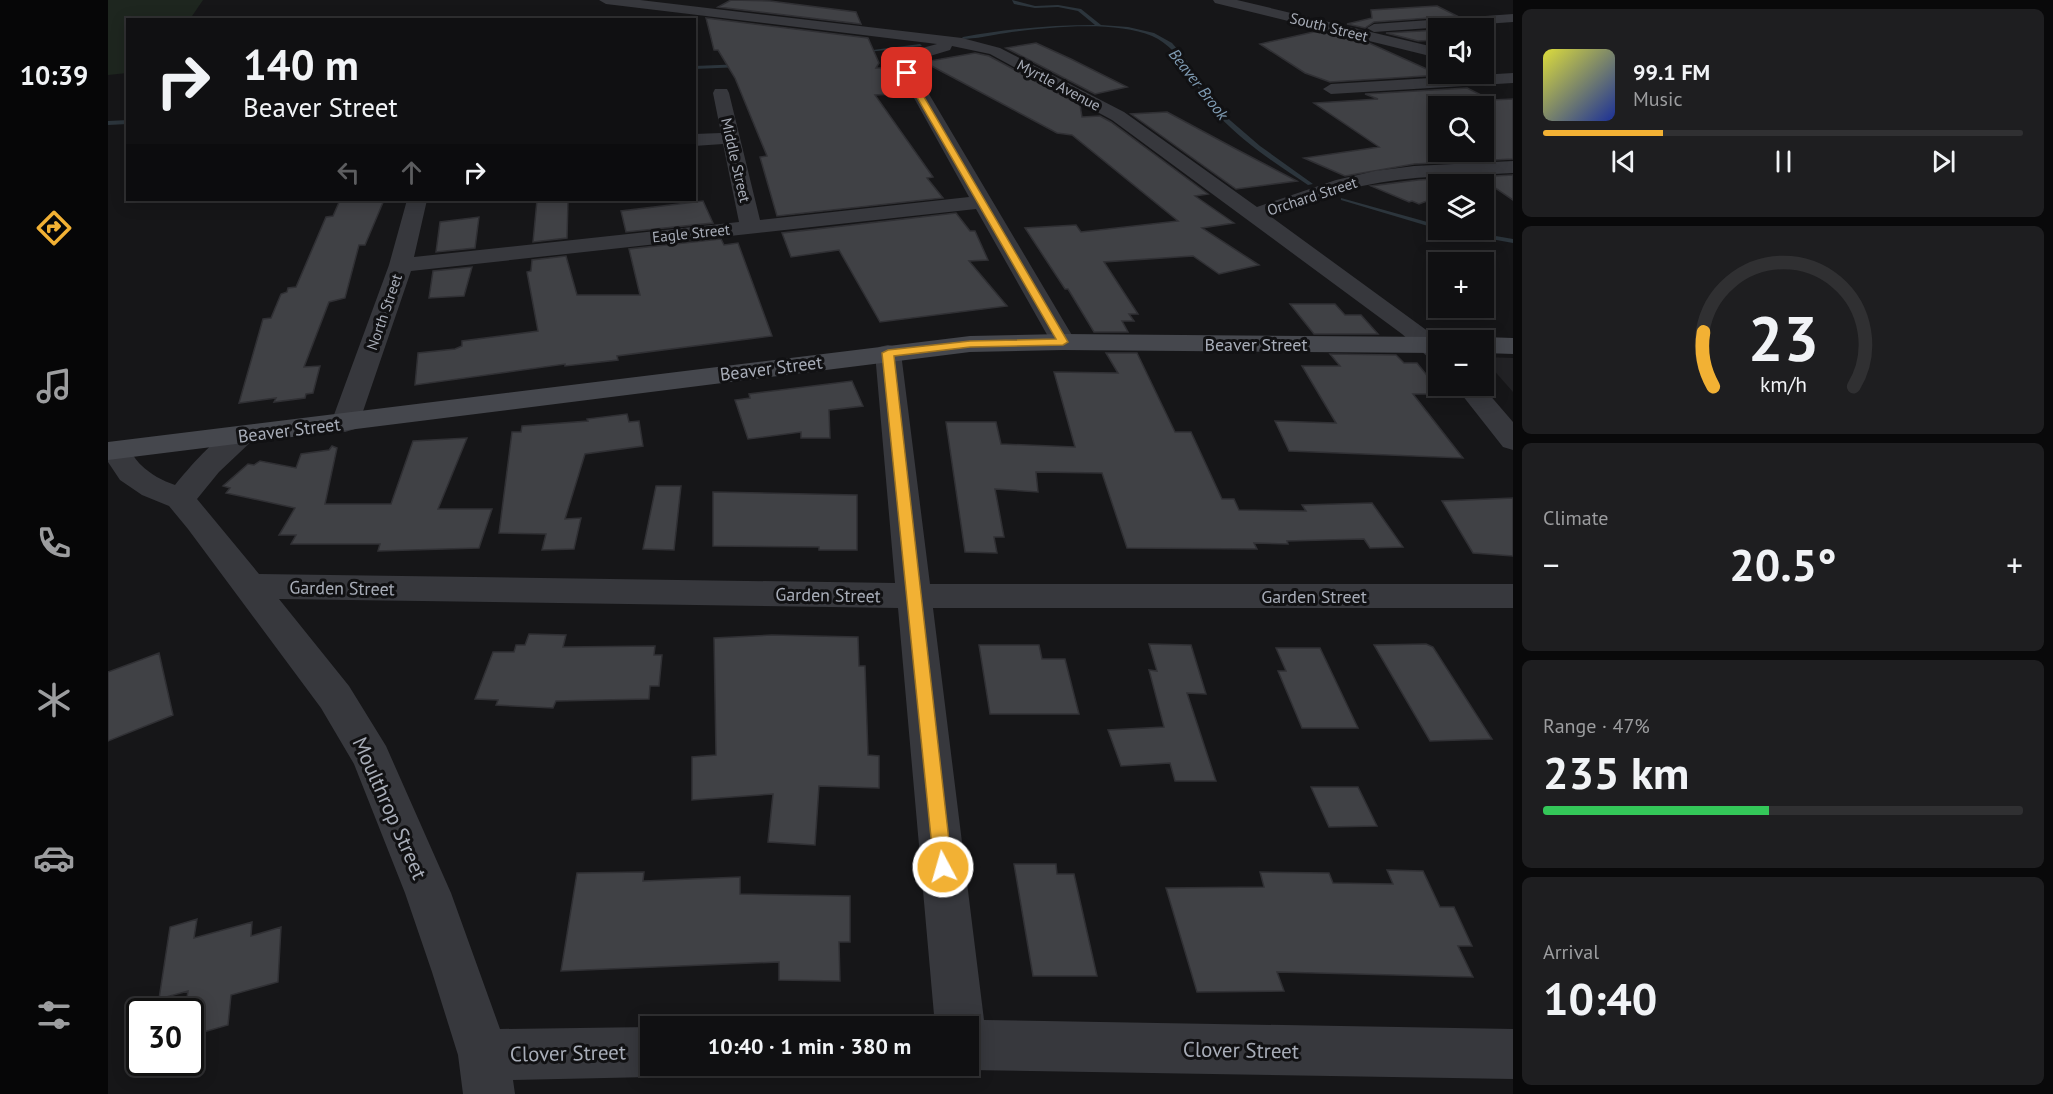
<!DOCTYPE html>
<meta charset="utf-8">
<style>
body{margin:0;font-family:"PT Sans",sans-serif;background:#1e1e20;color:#f1f3f6;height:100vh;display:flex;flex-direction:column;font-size:22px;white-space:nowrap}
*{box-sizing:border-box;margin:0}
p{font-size:20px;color:#9c9d9f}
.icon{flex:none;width:33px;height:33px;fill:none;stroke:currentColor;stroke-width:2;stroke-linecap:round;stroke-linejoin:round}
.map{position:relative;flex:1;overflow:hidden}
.sheet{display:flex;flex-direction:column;gap:9px;padding:9px;background:#09090a;width:540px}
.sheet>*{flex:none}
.banner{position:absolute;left:18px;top:18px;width:570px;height:183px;border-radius:0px;box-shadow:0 3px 15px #0003,0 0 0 2px #303032;background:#101012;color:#f1f3f6;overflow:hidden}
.controls{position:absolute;left:1320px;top:18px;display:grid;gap:12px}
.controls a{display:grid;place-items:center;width:66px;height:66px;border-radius:0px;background:#101012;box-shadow:0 3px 15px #0003,0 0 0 2px #303032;font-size:30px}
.speed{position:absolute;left:18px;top:998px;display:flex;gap:12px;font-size:30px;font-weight:700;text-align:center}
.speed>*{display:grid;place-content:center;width:78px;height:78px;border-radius:50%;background:#101012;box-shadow:0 3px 15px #0003,0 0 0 2px #303032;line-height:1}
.speed .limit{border:3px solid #111;border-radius:9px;background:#fff;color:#111}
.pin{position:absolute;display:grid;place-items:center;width:51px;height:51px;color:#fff;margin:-26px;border-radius:12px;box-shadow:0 3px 9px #0006}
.me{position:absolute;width:66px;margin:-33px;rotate:354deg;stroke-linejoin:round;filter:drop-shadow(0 0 4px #0008)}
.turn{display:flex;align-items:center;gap:21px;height:126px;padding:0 18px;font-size:27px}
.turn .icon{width:78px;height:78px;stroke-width:2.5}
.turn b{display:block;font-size:42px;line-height:51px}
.lanes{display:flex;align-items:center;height:57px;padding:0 18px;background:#0003;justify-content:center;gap:30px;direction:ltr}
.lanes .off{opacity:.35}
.big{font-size:45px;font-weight:700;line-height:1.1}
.sheet .tile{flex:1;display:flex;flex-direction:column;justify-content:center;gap:9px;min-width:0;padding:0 21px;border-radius:9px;background:#1e1e20}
.sheet .dial{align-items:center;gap:0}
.dial svg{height:156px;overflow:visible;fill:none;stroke:#303032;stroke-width:7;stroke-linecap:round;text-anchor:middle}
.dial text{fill:#f1f3f6;stroke:none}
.song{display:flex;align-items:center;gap:18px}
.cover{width:72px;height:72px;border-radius:9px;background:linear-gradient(135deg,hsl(60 70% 55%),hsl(230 70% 35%))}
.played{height:6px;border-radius:3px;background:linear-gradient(90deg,#f2b134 25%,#303032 25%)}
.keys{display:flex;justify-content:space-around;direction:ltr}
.heat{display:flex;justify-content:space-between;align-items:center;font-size:33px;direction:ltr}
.charge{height:9px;border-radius:4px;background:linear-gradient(90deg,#34c759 47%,#303032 0)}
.trip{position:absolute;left:532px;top:1016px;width:339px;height:60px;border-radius:0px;background:#101012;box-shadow:0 3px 15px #0003,0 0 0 2px #303032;font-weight:700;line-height:60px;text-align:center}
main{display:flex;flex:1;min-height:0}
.dock{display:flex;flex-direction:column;width:108px;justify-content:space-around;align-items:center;background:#060607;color:#9c9d9f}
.dock .icon{width:42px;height:42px}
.dock .current{color:#f2b134}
.dock b{font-size:27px;color:#f1f3f6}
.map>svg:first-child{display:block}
.built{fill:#222225}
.green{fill:#1e261f}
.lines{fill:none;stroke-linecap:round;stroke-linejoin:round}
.stream{fill:#2c353c;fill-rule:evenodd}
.building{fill:#404145;stroke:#303034;stroke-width:1.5;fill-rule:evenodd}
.street{fill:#37383d;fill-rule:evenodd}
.secondary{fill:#45474d;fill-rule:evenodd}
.route{fill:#f2b134;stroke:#9d7322;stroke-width:1.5}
.labels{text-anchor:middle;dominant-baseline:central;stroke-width:6;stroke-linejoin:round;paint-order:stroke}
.far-street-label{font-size:15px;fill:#a8adb8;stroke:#111113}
.far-water-label{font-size:16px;font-style:italic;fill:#7f9bb3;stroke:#111113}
.street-label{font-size:18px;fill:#a8adb8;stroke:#111113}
.near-street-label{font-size:21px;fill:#a8adb8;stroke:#111113}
</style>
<main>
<nav class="dock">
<b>10:39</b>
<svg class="icon current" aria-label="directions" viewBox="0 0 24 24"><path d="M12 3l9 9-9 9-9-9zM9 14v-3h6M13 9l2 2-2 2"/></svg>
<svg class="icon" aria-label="music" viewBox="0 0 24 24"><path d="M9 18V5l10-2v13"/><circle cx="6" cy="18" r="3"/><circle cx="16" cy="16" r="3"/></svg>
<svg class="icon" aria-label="phone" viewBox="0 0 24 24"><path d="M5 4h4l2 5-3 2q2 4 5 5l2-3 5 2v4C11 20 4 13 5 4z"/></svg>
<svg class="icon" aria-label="climate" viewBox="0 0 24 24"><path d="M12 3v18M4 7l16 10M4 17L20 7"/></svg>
<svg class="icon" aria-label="car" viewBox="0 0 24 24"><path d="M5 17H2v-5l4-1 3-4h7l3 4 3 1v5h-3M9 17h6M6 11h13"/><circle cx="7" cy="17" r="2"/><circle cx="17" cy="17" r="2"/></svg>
<svg class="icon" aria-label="filters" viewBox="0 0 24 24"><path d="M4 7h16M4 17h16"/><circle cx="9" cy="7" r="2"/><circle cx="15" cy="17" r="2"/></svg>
</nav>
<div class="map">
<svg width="1405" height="1094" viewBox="0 0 1405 1094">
<rect width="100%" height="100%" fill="#161618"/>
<!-- built -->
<path class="built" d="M1376,357L1405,358V392L1376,359Z"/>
<!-- green -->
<path class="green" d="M0,0H95L82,19L20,20L19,73L0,75Z"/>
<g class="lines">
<!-- stream -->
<path class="stream" d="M904,0L927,6L950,5L973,9L993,25L1020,27L1046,33L1064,43L1077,58L1100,96L1116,115L1152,146L1205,184L1200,185C1168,164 1136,143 1110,115C1085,89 1078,51 1044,36C1007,20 938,27 898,33C884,35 868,39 853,39L855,37C899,29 943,25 987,25L970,11L950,7L927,8L906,4Z
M812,44L814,46L751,53L749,52Z
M636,64L634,67L586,69V66Z
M20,120V124L0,125V121Z
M1233,198L1330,225V229L1233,200Z
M1341,230H1353L1405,239V243L1344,232Z"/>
</g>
<!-- building -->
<path class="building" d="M623,0L662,1L748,12L753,24L610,7Z
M1329,6L1349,16L1266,22L1257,28L1239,24L1264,18L1263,10Z
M598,18L760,38L771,63L768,68H773L785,94L767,95L825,177L819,178L835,198L669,216L652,157L659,156L627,78L610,50H606Z
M1330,30V40L1310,41L1278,33Z
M1210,31L1261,43L1332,75L1222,82L1197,73L1152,44Z
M928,43L963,59L1019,87L987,94L898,48Z
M867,53L881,56L972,105L974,117L992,116L1003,122L1100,194L1087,196L1126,223L1094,228L1151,265L1111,274L1085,256L996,262L1030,314H1021L1026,321H1014L1020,332H986L960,289H957L917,228L968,225L973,232L1070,221L964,135L949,133L816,62Z
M1359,88L1383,100L1405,99V159L1306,164L1237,176L1196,158L1271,147L1206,103L1270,99L1257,94ZM1330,106H1376V152H1330Z
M1059,112L1126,148L1189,181L1128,189L1023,114Z
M1405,175V200L1377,181L1366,184H1330V197L1311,204L1304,201L1301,202L1263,186L1310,180Z
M232,200H276L257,245H251L237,298L221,302L196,367L212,366L205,393L198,394L197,398L166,402L168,398L131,403L155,319L163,318L173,294L179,292L180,288L188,287L218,217L225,216Z
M429,200H460L459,238L425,242Z
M595,201L605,223L518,232L513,211Z
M848,213L862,231H867L880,260L861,261L899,306L772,322L731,250L683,257L674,233Z
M371,217L367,248L328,252L332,222Z
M613,239L616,245L630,243L664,336L509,356L510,360L457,366V364L307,385L310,353L347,349L354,346V341L430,331L419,272L423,271L424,260L458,256L469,295H532L521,249Z
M364,267L356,296L321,298L325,271Z
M1182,304H1227L1237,315H1253L1270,334H1206Z
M998,353H1029L1067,432H1083L1114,499H1126L1131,510L1198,511L1194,505L1264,503L1295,547L1262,548L1256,539L1179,541L1180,544L1146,543L1149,549L1019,548L994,473L928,472L930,492L887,489L896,537H886L889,553L857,552L838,422H888L893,444L967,447L946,372L1010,373Z
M1222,354L1288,355L1296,363H1309L1334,394H1305L1355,458L1181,451L1167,421L1228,423L1194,366H1232Z
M744,381L755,406L721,410L722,438H693V432L640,439L627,400L642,398L641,394Z
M519,414L521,422L531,421L535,446L477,454L457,519L473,518L466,549L434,550L438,534L391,533L404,432H413L414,426L480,421L479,419Z
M359,438L330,509H384L371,548L270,551L272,544H183L188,535H171L187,508L118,493L122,488L115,486L140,464L146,465L152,461L188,468L193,454L221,450L224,446L229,448L217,504H283L305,441Z
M548,486H573L566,550L535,549Z
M605,492L749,495V550H711V547L605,546Z
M1405,498V556L1365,553L1334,501Z
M421,634L458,635L455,647L547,646L546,655H554L551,686H542L541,699L448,701L445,708L388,705L390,700L367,699L385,652H406L408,645H417Z
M664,635L750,637L751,666H757L760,755L771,756V788L711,786L707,845L660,842L665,794L584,800V757L608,755L606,638Z
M1041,644L1083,645L1098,694L1079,693L1108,781H1067L1062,763L1013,766L1000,730L1056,727L1041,670L1049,671Z
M1318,644L1325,647L1384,739L1322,741L1266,645Z
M871,645H931L934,659H957L971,714H882Z
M1168,648H1212L1250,728H1194L1170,671H1178Z
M51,653L65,715L0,741V672Z
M1203,787H1250L1269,826L1221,827Z
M906,864H948L949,874H966L989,976H925Z
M1279,870L1315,871L1332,907H1346L1364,946H1350L1365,977L1169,972L1176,991L1089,992L1058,888L1156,887L1152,872L1221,873L1225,883L1285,884Z
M536,872L535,881L632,877V894L742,896V942H731L732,981L671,980V962L453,971L469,873Z
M89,919L86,938L144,922L143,936L173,927L170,982L123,995L120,1025L82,1036V1011H77L80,991L51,999L62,927Z"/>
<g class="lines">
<!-- street -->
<path class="street" d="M491,0H532L854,38L892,48L1016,112L1149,207L1228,180L1267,171L1306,166L1405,161V173C1355,176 1303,175 1254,186C1222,193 1193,209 1162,216L1332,340L1330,360L1321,358L1294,334L1004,120L882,54L844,46L842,50L802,62L968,342L964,347L955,350L946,347L868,209L303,271L251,423L247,429L237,432L227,429L223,423L281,265L299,200H319L306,257L631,222L615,144L586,146V134L613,133L605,93L607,89H619L621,93L652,220L861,197L786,62L792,54L829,44L498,4Z
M1105,0H1129L1330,48V58L1107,3Z
M1405,14V22L1266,32L1259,28L1266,24Z
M1405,73V83L1223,94L1215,89L1223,84Z
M780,345L789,347L793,353L822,584H1405V608H825L876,1020L1405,1029V1079L861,1070L848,1065H861V1026H827L790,608L171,599L241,686L278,746L343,893L392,1029L543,1027V1065H563L561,1070L543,1077L405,1080L407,1094H355L350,1055L324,972L297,893L246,764L213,708L80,529L61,506L34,495L12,480L0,462V444C19,439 22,454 33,465C42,474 55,481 67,485C80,469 107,437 126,429C132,427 138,428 144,430L149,436L111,472L89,499L151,574L787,583L767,353L771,347Z
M1347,386H1374L1405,422V450L1395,447Z"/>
<!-- secondary -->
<path class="secondary" d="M955,334L1330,337L1340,340H1330V353L955,350L862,352L0,460V442L862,336Z
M1376,337L1405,338V354L1376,353V340H1366Z"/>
</g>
<!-- route -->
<path class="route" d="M799,71L802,73L960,342L955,345L862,347L786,356L844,867L841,873L835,876L828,873L826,867L774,353L780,350L862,341L948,339L795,73Z"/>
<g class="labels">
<!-- far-street labels -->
<g class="far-street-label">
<text transform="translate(1221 27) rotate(14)">South Street</text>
<text transform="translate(951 85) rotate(28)">Myrtle Avenue</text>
<text transform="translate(628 160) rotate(77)">Middle Street</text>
<text transform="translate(1204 196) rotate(-18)">Orchard Street</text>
<text transform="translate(583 233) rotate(-6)">Eagle Street</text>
<text transform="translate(276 312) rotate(-71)">North Street</text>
</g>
<!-- far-water labels -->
<g class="far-water-label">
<text transform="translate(1091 84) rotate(52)">Beaver Brook</text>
</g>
<!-- street labels -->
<g class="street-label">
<text x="1148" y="344">Beaver Street</text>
<text transform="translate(663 368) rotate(-7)">Beaver Street</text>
<text transform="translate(181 430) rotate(-7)">Beaver Street</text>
<text transform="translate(234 588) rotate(1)">Garden Street</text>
<text transform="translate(720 595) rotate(1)">Garden Street</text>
<text x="1206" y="596">Garden Street</text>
</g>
<!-- near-street labels -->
<g class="near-street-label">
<text transform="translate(282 808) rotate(66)">Moulthrop Street</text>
<text transform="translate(1133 1050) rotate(1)">Clover Street</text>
<text transform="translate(460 1053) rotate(-1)">Clover Street</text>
</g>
</g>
</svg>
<div class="controls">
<a><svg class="icon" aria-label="sound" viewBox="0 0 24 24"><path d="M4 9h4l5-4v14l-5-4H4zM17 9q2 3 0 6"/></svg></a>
<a><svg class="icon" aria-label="search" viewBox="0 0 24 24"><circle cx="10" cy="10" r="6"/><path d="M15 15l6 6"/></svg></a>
<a><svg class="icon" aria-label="layers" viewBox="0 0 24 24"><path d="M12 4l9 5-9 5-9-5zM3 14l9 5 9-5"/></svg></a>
<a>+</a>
<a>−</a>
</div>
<div class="speed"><div class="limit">30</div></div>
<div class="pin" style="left:799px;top:73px;background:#d93025"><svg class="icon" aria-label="arrive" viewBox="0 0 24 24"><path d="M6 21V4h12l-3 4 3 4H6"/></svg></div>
<svg class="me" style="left:835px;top:867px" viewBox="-20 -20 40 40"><circle r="17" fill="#f2b134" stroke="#fff" stroke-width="3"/><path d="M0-11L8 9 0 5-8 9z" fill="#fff"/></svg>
<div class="trip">10:40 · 1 min · 380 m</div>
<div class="banner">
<div class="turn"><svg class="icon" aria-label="right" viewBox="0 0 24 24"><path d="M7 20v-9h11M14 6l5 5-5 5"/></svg><div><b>140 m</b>Beaver Street</div></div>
<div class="lanes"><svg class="icon off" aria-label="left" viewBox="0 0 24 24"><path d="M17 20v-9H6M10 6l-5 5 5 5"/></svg><svg class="icon off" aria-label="ahead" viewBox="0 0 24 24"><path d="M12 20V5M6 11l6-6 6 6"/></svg><svg class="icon" aria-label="right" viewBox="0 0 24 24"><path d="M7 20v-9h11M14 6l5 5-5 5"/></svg></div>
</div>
</div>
<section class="sheet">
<div class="tile">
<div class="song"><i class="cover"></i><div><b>99.1 FM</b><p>Music</p></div></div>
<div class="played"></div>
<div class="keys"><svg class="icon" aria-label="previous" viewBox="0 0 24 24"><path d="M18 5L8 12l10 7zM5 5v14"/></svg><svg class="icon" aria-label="pause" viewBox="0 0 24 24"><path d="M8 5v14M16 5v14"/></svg><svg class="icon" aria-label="next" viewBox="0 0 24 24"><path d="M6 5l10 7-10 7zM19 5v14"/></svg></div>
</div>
<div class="tile dial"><svg viewBox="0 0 100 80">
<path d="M14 69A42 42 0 1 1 86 69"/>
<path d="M14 69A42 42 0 0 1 9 41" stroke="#f2b134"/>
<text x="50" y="56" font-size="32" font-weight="700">23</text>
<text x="50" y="72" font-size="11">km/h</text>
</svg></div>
<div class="tile"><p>Climate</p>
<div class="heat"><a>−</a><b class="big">20.5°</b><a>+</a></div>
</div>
<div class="tile"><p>Range · 47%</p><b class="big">235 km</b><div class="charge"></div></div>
<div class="tile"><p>Arrival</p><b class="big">10:40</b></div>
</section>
</main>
